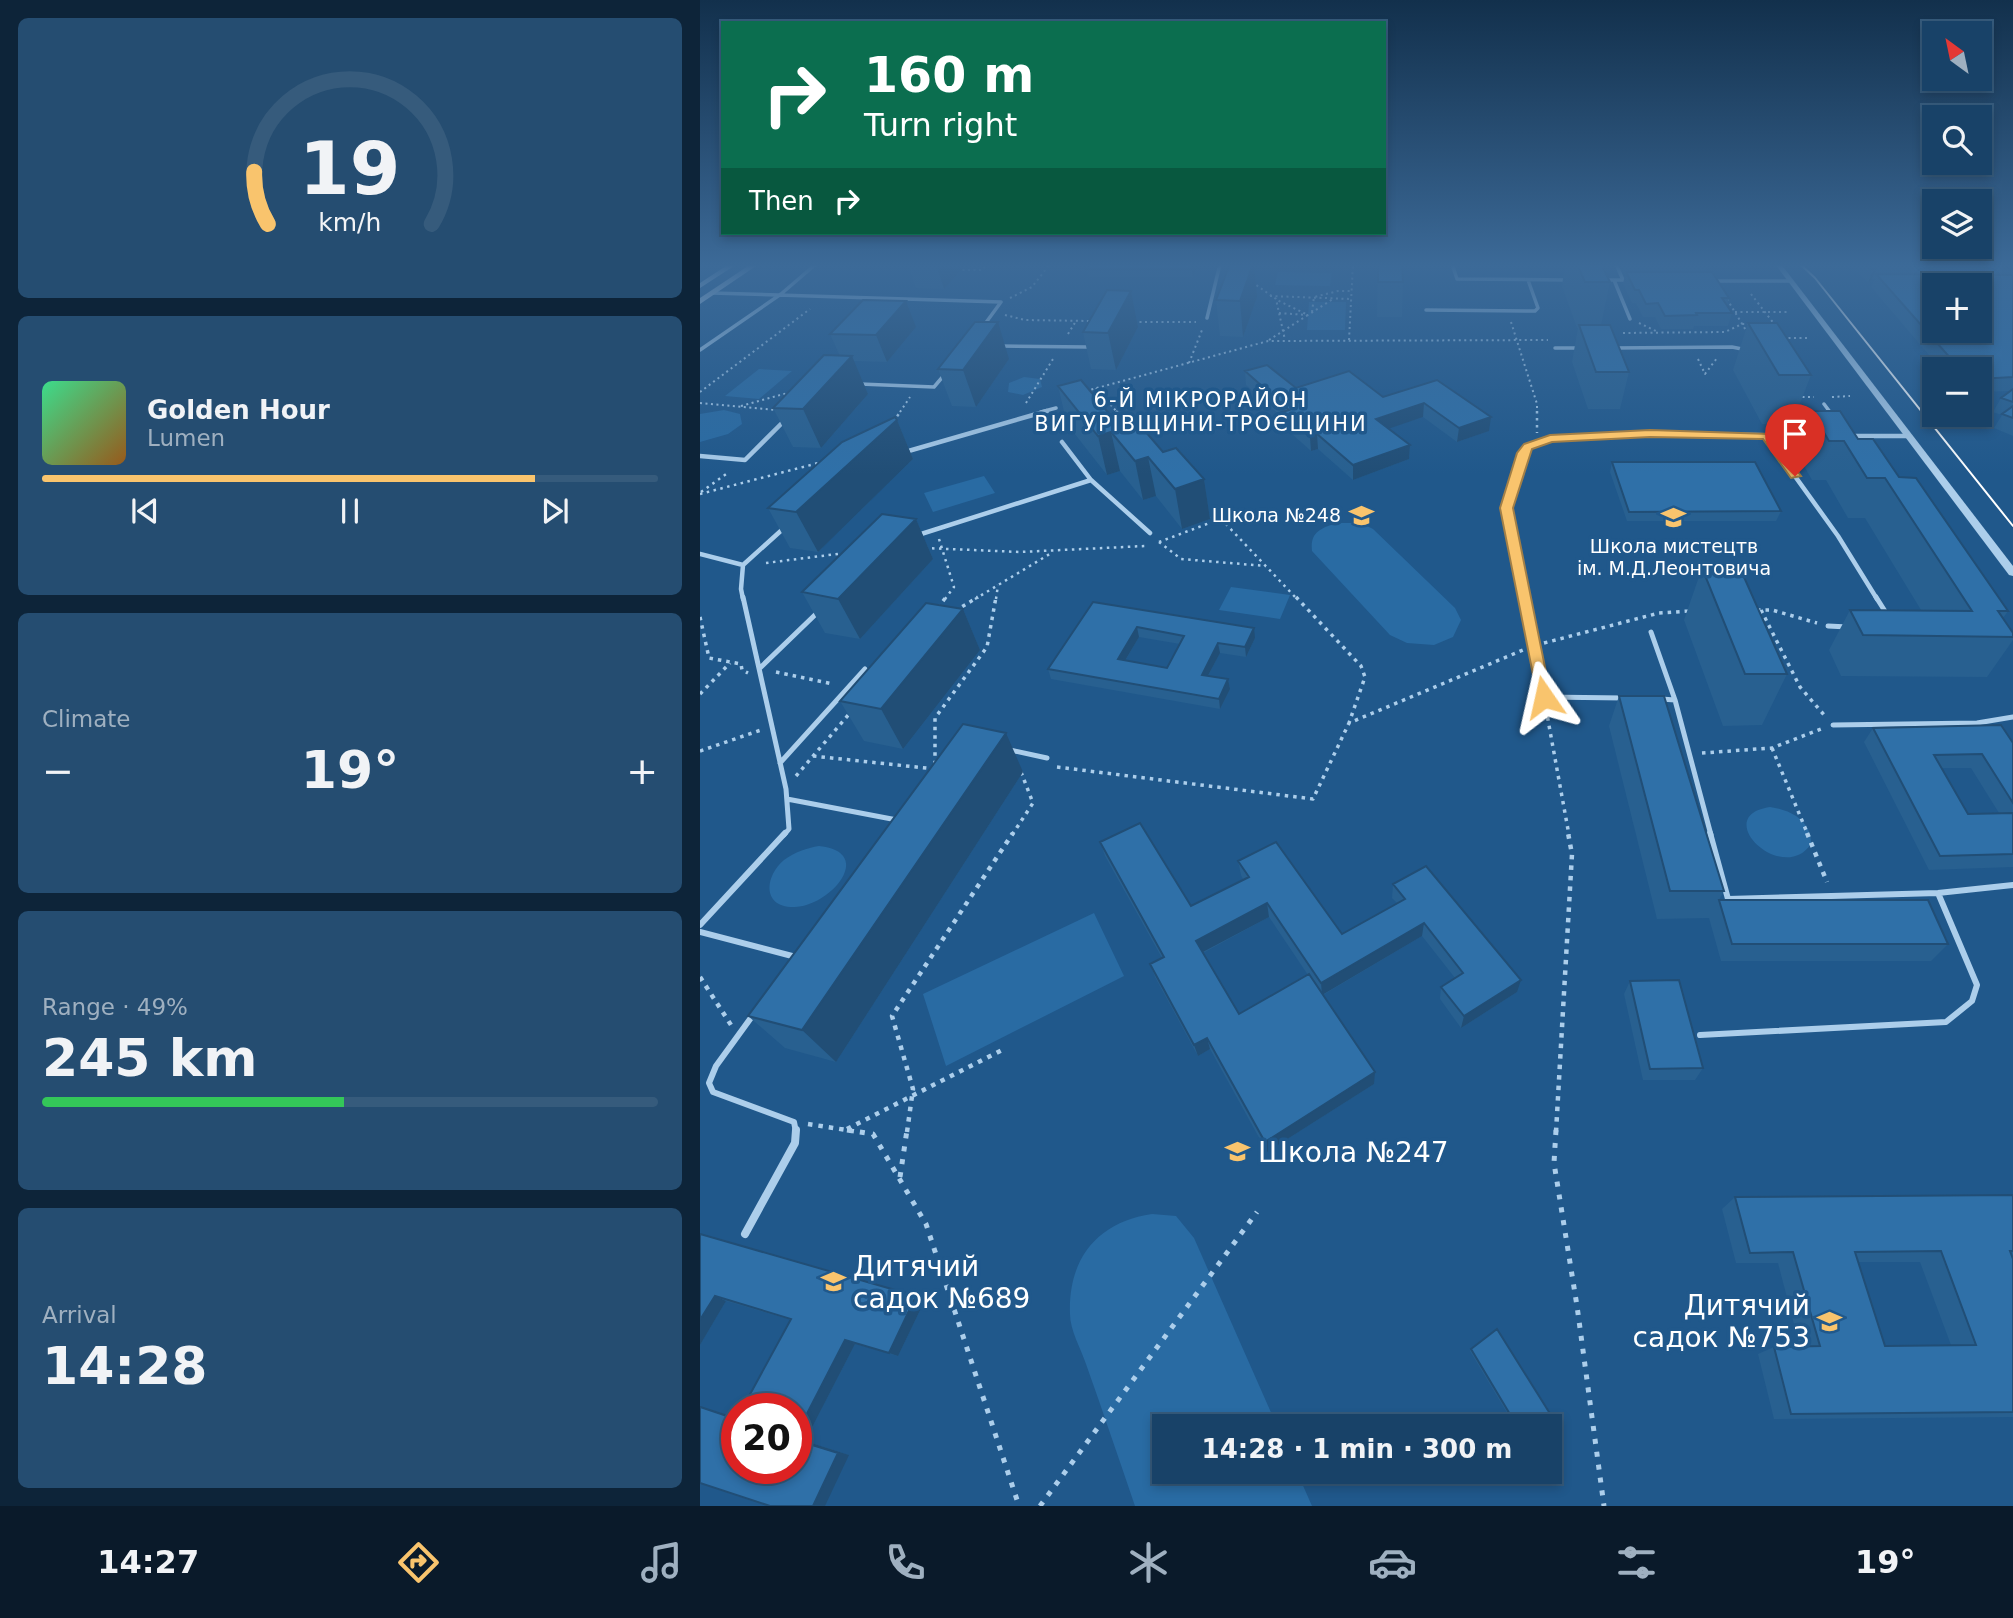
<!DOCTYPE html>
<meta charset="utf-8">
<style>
body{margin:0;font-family:"DejaVu Sans",sans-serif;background:#254d71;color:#f1f3f6;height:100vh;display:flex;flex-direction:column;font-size:26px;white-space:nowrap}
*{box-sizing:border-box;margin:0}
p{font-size:23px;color:#9fb0c0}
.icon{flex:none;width:38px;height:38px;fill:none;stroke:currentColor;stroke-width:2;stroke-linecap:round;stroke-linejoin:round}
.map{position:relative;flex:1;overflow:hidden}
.panel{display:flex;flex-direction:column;gap:18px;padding:18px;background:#0d2439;width:700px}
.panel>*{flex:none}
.hud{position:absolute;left:21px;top:21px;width:665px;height:214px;border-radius:0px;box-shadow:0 4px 10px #0003,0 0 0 2px #365b7c;background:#0b6e4f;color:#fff;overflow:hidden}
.needle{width:46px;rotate:327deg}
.controls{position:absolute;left:1222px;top:21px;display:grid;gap:14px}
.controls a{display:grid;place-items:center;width:70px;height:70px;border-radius:0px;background:#184268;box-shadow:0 4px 10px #0003,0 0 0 2px #365b7c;font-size:35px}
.speed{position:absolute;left:21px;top:1393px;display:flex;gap:14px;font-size:35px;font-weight:700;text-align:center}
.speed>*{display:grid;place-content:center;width:91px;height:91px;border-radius:50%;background:#184268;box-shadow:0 4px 10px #0003,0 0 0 2px #365b7c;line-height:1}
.speed .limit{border:10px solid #d22;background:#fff;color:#111}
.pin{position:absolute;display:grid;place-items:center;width:60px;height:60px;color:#fff;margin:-72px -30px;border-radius:50% 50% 50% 0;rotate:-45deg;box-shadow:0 0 7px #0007}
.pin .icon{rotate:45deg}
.me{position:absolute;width:77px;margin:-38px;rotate:349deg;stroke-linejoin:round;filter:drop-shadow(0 0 5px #0008)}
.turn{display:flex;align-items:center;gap:24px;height:147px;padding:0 28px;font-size:32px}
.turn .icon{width:91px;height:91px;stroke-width:2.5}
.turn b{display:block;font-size:49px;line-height:60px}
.then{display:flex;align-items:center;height:66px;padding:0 28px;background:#0003;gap:14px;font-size:26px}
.big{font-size:52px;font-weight:700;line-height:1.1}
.panel .card{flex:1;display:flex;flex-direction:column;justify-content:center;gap:10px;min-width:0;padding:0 24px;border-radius:10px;background:#254d71}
.panel .dial{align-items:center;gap:0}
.dial svg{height:182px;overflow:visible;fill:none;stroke:#365b7c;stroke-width:7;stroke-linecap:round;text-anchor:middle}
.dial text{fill:#f1f3f6;stroke:none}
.song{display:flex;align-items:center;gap:21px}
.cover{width:84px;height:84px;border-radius:10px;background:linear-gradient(135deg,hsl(150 70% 55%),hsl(30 70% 35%))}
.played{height:7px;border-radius:4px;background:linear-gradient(90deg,#f9c46d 80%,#365b7c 80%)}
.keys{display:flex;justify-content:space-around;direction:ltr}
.heat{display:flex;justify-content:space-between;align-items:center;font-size:38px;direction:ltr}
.charge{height:10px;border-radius:5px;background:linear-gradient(90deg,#34c759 49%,#365b7c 0)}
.trip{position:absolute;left:452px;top:1414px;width:410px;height:70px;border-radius:0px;background:#184268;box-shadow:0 4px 10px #0003,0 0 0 2px #365b7c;font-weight:700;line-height:70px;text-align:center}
.tab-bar{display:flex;height:112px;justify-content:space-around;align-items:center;background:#0a1a2a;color:#9fb0c0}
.tab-bar .icon{width:49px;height:49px}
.tab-bar .selected{color:#f9c46d}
.tab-bar b{font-size:32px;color:#f1f3f6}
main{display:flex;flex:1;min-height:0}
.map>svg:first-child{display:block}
.green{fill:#296ba3}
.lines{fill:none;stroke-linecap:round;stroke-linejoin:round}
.path-far4{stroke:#acceeb;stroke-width:2;stroke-dasharray:2 3.5;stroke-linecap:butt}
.path-far3{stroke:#acceeb;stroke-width:2.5;stroke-dasharray:2.5 4.5;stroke-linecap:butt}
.path-far2{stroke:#acceeb;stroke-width:3.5;stroke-dasharray:3.5 5;stroke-linecap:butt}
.path-far1{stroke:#acceeb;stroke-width:4.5;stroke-dasharray:4.5 6;stroke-linecap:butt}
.path{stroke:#acceeb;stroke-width:5;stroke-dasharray:5 8;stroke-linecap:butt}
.service-far4{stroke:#acceeb;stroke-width:3.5}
.service-far3{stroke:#acceeb;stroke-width:4.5}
.service-far2{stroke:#acceeb;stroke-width:5}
.service-far1{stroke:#acceeb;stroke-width:6}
.service{stroke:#acceeb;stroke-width:8}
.tertiary{fill:#acceeb;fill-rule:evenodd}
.secondary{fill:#d8e9f9;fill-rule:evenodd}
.tram{stroke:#fff;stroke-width:2}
.wall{fill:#286090;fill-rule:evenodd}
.shaded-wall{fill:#214e76}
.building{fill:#2f70a8;stroke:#214e76;stroke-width:2;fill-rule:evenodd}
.route{fill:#f9c46d;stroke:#a27f47;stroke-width:2}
.labels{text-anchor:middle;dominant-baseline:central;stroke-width:7;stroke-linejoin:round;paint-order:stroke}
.far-poi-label{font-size:19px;fill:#fff;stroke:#20588b;text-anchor:end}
.far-neighbourhood-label{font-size:21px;letter-spacing:2px;fill:#fff;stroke:#20588b}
.near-poi-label{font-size:28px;fill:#fff;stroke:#20588b;text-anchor:start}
</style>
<main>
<section class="panel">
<div class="card dial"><svg viewBox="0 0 100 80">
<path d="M14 69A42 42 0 1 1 86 69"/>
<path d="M14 69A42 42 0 0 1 8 46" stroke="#f9c46d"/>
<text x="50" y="56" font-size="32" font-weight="700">19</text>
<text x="50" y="72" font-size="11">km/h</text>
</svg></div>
<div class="card">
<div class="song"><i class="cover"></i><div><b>Golden Hour</b><p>Lumen</p></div></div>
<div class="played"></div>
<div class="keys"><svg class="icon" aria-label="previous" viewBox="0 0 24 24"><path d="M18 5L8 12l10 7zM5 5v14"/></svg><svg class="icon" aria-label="pause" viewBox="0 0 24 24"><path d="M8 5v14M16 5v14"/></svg><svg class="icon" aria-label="next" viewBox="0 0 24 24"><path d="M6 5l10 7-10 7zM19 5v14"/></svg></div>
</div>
<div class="card"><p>Climate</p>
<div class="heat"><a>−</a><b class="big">19°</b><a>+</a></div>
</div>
<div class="card"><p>Range · 49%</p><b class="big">245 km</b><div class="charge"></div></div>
<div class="card"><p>Arrival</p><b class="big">14:28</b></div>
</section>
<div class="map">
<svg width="1313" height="1506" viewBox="0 0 1313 1506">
<rect width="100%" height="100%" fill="#20588b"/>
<!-- green -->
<path class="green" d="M578,272L632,273L630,286L575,285Z
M609,302H646L645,330H607Z
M59,369L92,371L59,399L25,396Z
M324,377L340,379L342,387L323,395L308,392L309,383Z
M24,410L40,414L42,424L28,434L0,442V414Z
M284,476L295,493L233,512L224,493Z
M636,523H661L673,529L755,608L761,620L753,637L734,645L707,643L690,635L612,551C610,532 620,529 636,523Z
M531,587L590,595L580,619L519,610Z
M1070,807C1091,810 1112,821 1111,844C1083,886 1009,816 1070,807Z
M119,846C176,852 131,906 95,907C62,908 64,877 84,860C95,852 107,848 119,846Z
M394,913L424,976L246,1066L223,994Z
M452,1214L476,1216L494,1238L577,1426H464V1472H597L612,1506H435C419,1459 403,1412 386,1364C381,1349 370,1330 370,1314C368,1258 398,1222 452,1214Z"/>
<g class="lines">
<!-- path-far4 -->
<path class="path-far4" d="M349,265H361
M257,270H282L287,264
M552,282L576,299L585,340
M1051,294L1075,325
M570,296L651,299
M310,298L332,287L350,264
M1027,299L1047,332
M612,312L614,297L638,291H652
M1035,312H1090
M579,313L608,315L633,299
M305,315L325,320L391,321
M434,322H496
M811,322L837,404V412
M939,323L958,332
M923,333L1025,332L1042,324H1051
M368,334L376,321
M1083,338H1109
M569,340L608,315L577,300
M649,340L653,264
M998,359L1005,374L1017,358
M489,363L502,330
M396,388L417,412
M386,391L568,341L848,340
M0,392L110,309
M1097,397H1114
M1132,397L1150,396
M0,403L77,410
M326,403L353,359
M41,406L91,392
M200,412L210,397"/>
<!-- path-far3 -->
<path class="path-far3" d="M416,411L433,430
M837,411V433
M193,422L201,411
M1,492L29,472
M0,494L122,462
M513,519L524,522L597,599
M239,539L254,587L245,599
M459,542L481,559L566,566
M459,542L515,521L506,511
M225,548L320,552L445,546
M66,563L145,553
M275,599L353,552
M296,599L298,585"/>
<!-- path-far2 -->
<path class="path-far2" d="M596,597L661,666L665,677L649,723
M238,608L246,597
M1057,610H1072L1117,623
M1061,610L1100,687L1125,716
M255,611L278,597
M0,617L9,658L41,664L42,670L48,673
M844,643L959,613L990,611
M76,672L133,684
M0,694L30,663
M846,709L869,835
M1072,748L1108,835
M0,751L61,730
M1002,753L1072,748L1121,729
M113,756L235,769V718L287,647L296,597
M357,767L613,799L649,723L823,650
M96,776L150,713
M312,835L333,803L321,772"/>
<!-- path-far1 -->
<path class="path-far1" d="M1107,833L1127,882
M0,977L31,1025
M108,1124L159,1132
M147,1129L306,1048
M207,1132L213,1089L192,1016L313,833
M856,1132L872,854L868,833"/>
<!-- path -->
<path class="path" d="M147,1130L173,1134L226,1224L319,1506
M856,1130L854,1163L877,1306L904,1506
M200,1177L207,1130
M340,1506L557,1212"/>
<!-- service-far4 -->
<path class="service-far4" d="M752,264L757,279L868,280
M916,264L923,280
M902,280H931
M914,280L930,319
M1014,281H1091
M12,293L301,302
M726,310L835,311L838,308L828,280
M507,318L520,264
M282,328L301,302
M300,346L388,347
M855,348H879
M913,348L1032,347L1047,350
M0,350L81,294L116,264
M160,384L234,387L245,374
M1124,404L1130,412
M1092,409L1094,412
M341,412L356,408"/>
<!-- service-far3 -->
<path class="service-far3" d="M1093,411L1108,434
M1128,411L1132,416
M1066,436L1138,536L1177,599
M1150,436H1209
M362,442L391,480L450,533
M205,452L347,411
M0,456L45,460L85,420
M218,535L391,480
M0,554L43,565
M43,599L41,589L43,565L84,528
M824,599L806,508L823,453L828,447L850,439L950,433L1105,436"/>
<!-- service-far2 -->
<path class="service-far2" d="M43,597L86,789L89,829L84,835
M824,597L844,697L924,698
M1176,597L1188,616
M1128,626L1148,627
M951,632L975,700L1011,835
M60,668L118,612
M961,699L975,700
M1133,725L1277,723L1313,717
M310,750L347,758
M80,763L165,669
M87,799L197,820"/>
<!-- service-far1 -->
<path class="service-far1" d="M1010,833L1028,899L1238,893L1313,885
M0,925L85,833
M0,932L96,957
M53,1015L16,1066L9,1083L13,1092L94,1122L96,1132
M1000,1035L1246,1022L1272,1001L1277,985L1238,893"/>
<!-- service -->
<path class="service" d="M45,1234L95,1143L96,1130"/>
<!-- tertiary -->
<path class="tertiary" d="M1075,264H1081L1313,566V576L1309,575Z"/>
<!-- secondary -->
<path class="secondary" d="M29,264H37L0,288V283Z
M51,264H59L0,304V298Z"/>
<!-- tram -->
<path class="tram" d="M1100,264L1115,278L1313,526"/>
</g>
<!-- wall -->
<path class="wall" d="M208,264H267L244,289L216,288Z
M390,264H497L493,277H389L387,269Z
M678,264L703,282L702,317H677Z
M865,264H901L910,282L901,325L929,372L920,409H888L872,362L878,328H877L862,286Z
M919,264H1007L1004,272L1029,298L1027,305L1032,313L1028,326H994L993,329H961L955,317H943L936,303H932L923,284L925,274Z
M1150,264H1313V436L1294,428L1302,415L1293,412L1301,398L1311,391L1279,392V369H1241L1171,287L1175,279H1172L1168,283Z
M431,291L438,327L416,370L391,369L383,332Z
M557,297L543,337L520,336L516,300Z
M1048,323L1111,375L1092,424H1062L1033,370Z
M216,327L187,362L154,361L168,394L121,448L93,447L73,408L140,356L130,334Z
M309,359L276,407L252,406L238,369Z
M545,371L596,388L683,397L737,380L789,431L757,442L723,417L689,428L710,445L709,459L653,480L618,449L611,451L583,426L582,417L546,385Z
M358,386L422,429L463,452L504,479L510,519L482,529L456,496L443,500L420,471L407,475L367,424Z
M1111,411L1158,439L1199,477L1308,611L1303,618L1313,633V640L1287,677L1141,676L1129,650L1150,610H1221L1165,518H1148L1126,480H1112L1095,450Z
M197,420L213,459L118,552L90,548L68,508Z
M912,462L1081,511L1076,521H927L910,472Z
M216,519L233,559L160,639L125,633L102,592Z
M1002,568L1087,674L1062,725L1023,726L984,620Z
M393,602L555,638L546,657L520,653L508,676L528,679L530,689L520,709L351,679L348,669ZM439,637L480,644L467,668L425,661Z
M263,609L280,650L203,749L164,741L140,701Z
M919,696L1024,891L1019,900L1248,944L1231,961H1021L1009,918L957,919L909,726Z
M1173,728L1313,743V867L1229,870L1164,742ZM1242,768H1271L1299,813L1268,814Z
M323,772L136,1062L85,1048L48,1016Z
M400,842L491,906L543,879L541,875L538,861L642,934L697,903L692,898L693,884L817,992L761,1028L740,999L741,987L755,978L722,936L623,995L674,1084L567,1152L510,1049L498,1056L455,977L450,964L462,958L405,856ZM569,917L608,975L539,1014L503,953Z
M930,981L1003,1068L995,1080H943L924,994Z
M1313,1195V1417L1074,1419L1058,1354L1074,1347H1100L1078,1263H1036L1022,1209L1035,1197ZM1158,1262H1220L1251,1345L1185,1346Z
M0,1234L216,1296L225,1300L198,1356L155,1344L105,1441L149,1455L0,1483V1406L37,1418L91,1320L26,1301L0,1345Z
M771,1349L846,1426H815L770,1351Z"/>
<!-- shaded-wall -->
<path class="shaded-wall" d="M236,264H267L244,289Z
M493,264H497L493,277L492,269Z
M554,264L557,297L543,337L540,301Z
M1177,266L1172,279L1168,283L1173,270Z
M431,291L438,327L416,370L408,333Z
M206,301L216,327L187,362L176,335Z
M298,322L309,359L276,407L263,370Z
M152,356L168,394L121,448L103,409Z
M724,403L723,417L676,433V419Z
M791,417L789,431L757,442L759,428Z
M197,420L213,459L118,552L96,512Z
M411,432L420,471L407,475L398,436Z
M617,434L618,449L611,451L610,437Z
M710,445L709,459L653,480V465Z
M448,457L456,496L443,500L435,461Z
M504,479L510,519L482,529L475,489Z
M216,519L233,559L160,639L138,599Z
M263,609L280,650L203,749L181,709Z
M437,627L439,637L420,669L418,659Z
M554,628L555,638L546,657L545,647Z
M518,643L520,653L503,685L502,675Z
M528,679L530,689L520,709L519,699Z
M306,733L323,772L136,1062L102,1030Z
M567,903L569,917L499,954L496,941Z
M724,923L722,936L622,995L621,983Z
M821,980L817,992L761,1028L764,1016Z
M507,1038L510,1049L498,1056L494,1045Z
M675,1072L674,1084L567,1152L565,1142Z
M15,1296L26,1301L0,1345V1320Z
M216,1296L225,1300L198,1356L189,1353Z
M145,1340L155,1344L105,1441L149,1455L125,1506H113L96,1440V1435Z
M0,1406L37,1418V1419L0,1407Z"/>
<!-- building -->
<path class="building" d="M390,264H493L492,269H387Z
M530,264H553L540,301L516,300Z
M678,264H702L703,282H678Z
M877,264H901L910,282H885Z
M1167,264H1313V267L1177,266L1173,270Z
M926,272H1012L1029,298H1022L1032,313H996L997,315L965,316L958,303L946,304L939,290H935Z
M1176,274L1313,275V377L1279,379V369H1260ZM1234,285H1279V331H1234Z
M407,290L431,291L408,333L383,332Z
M163,300L206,301L176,335L130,334Z
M275,322H298L263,370L238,369Z
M1048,323H1077L1111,375H1079Z
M879,325H910L929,372H896Z
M124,355L152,356L103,409L73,408Z
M567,365L596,388L649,371L683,397L737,380L791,417L759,428L724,403L676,419L710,445L653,465L617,434L610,437L582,412L589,410L545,371Z
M381,380L422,429L439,424L463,452L476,448L504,479L475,489L448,457L435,461L411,432L398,436L358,386Z
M1313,389V402L1301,398Z
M1313,406V418L1302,414Z
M1111,411H1140L1158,439H1173L1199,477L1216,478L1308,611H1298L1313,633V637L1163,635L1150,610L1272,611L1185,478H1167L1144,441H1129Z
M195,417L197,420L96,512L68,508L142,442Z
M912,462H1055L1081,511L929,512Z
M182,514L216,519L138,599L102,592Z
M1002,568H1040L1087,674H1045Z
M393,602L554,628L545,647L518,643L502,675L528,679L519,699L348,669ZM437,627L484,636L467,668L418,659Z
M226,603L263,609L181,709L140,701Z
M919,696H964L1024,891H970Z
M263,724L306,733L102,1030L48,1016Z
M1301,725L1313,743V803L1282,754L1234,755L1268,814L1313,813V854L1240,856L1173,728Z
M440,823L491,906L549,877L538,861L576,842L642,934L705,899L693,884L726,866L821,980L764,1016L741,987L763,973L724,923L621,983L567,903L496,941L539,1014L609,974L675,1072L565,1142L507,1038L494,1045L450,964L464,957L400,842Z
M1019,900H1228L1248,944H1032Z
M979,980L1003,1068L950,1069L930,981Z
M1313,1195V1251H1310L1313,1259V1412L1091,1414L1074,1347L1120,1346L1093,1252L1050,1253L1035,1197ZM1241,1251L1276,1345L1185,1346L1155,1252Z
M0,1234L216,1296L189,1353L145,1340L96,1435V1409H42L91,1319L15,1296L0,1320Z
M797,1329L854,1420L846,1426H817L771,1349Z
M0,1407L36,1419L37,1418V1468H96V1440L138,1453L113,1506H70L0,1483Z"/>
<!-- sky -->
<linearGradient id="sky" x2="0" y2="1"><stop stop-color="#12304c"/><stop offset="0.56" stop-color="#3c6a98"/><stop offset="1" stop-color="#3c6a98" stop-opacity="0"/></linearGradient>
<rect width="1313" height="474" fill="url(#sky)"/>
<!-- route -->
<path class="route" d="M950,430L1070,434L1101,476L1091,478L1063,439L950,437L852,442L832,449L813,508L851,697L844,702L838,700L800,508L817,453L824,444L850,435Z"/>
<!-- icons -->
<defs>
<symbol id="school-bare" viewBox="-9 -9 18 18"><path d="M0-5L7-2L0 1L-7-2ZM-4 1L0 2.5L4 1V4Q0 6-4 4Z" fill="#f9c46d" stroke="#20588b" stroke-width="2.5" paint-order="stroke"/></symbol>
</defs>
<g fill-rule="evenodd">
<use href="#school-bare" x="644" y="498" width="35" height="35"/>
<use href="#school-bare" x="956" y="500" width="35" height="35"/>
<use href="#school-bare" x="520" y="1134" width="35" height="35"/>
<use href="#school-bare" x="116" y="1264" width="35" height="35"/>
<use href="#school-bare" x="1112" y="1304" width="35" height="35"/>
</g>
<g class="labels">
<!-- far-poi labels -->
<g class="far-poi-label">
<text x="641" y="515">Школа №248</text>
<text x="974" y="546" text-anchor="middle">Школа мистецтв<tspan x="974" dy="22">ім. М.Д.Леонтовича</tspan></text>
</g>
<!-- far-neighbourhood labels -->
<g class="far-neighbourhood-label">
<text x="501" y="400">6-Й МІКРОРАЙОН<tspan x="501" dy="24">ВИГУРІВЩИНИ-ТРОЄЩИНИ</tspan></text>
</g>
<!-- near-poi labels -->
<g class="near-poi-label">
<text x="558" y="1152">Школа №247</text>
<text x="153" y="1266">Дитячий<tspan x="153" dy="32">садок №689</tspan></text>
<text x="1110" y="1305" text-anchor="end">Дитячий<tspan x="1110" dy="32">садок №753</tspan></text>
</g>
</g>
</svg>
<div class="controls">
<a><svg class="needle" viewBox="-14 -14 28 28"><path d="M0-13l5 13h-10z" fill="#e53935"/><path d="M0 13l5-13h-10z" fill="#9fb0c0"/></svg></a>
<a><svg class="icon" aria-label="search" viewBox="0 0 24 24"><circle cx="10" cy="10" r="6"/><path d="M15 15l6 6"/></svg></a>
<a><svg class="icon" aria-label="layers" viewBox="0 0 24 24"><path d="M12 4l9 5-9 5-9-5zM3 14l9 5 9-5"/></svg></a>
<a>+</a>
<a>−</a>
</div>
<div class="speed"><div class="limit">20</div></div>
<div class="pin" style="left:1095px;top:476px;background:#d93025"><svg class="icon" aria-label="arrive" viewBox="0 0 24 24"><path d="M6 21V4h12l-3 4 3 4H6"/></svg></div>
<svg class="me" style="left:844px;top:697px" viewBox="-20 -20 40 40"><path d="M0-17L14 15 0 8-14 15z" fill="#f9c46d" stroke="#fff" stroke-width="4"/></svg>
<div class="trip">14:28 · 1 min · 300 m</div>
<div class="hud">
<div class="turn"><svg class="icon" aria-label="right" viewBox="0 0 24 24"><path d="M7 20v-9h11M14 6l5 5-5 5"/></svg><div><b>160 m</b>Turn right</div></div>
<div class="then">Then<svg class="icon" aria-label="right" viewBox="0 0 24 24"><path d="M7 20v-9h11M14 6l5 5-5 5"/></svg></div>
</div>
</div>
</main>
<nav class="tab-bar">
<b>14:27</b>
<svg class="icon selected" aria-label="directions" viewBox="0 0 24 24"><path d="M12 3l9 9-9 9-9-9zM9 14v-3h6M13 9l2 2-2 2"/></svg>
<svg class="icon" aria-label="music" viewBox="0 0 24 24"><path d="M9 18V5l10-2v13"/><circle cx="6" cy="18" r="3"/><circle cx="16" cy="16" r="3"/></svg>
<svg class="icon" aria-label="phone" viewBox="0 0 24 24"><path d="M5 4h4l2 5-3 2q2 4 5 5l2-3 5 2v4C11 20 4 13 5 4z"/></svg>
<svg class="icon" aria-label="climate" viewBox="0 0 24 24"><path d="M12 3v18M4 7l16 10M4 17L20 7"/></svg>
<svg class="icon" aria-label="car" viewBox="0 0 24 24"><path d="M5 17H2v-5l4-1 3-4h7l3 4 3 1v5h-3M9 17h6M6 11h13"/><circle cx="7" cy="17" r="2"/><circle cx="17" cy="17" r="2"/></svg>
<svg class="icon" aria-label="filters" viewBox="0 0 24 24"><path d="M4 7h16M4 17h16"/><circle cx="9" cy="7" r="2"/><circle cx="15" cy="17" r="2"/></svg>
<b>19°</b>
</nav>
